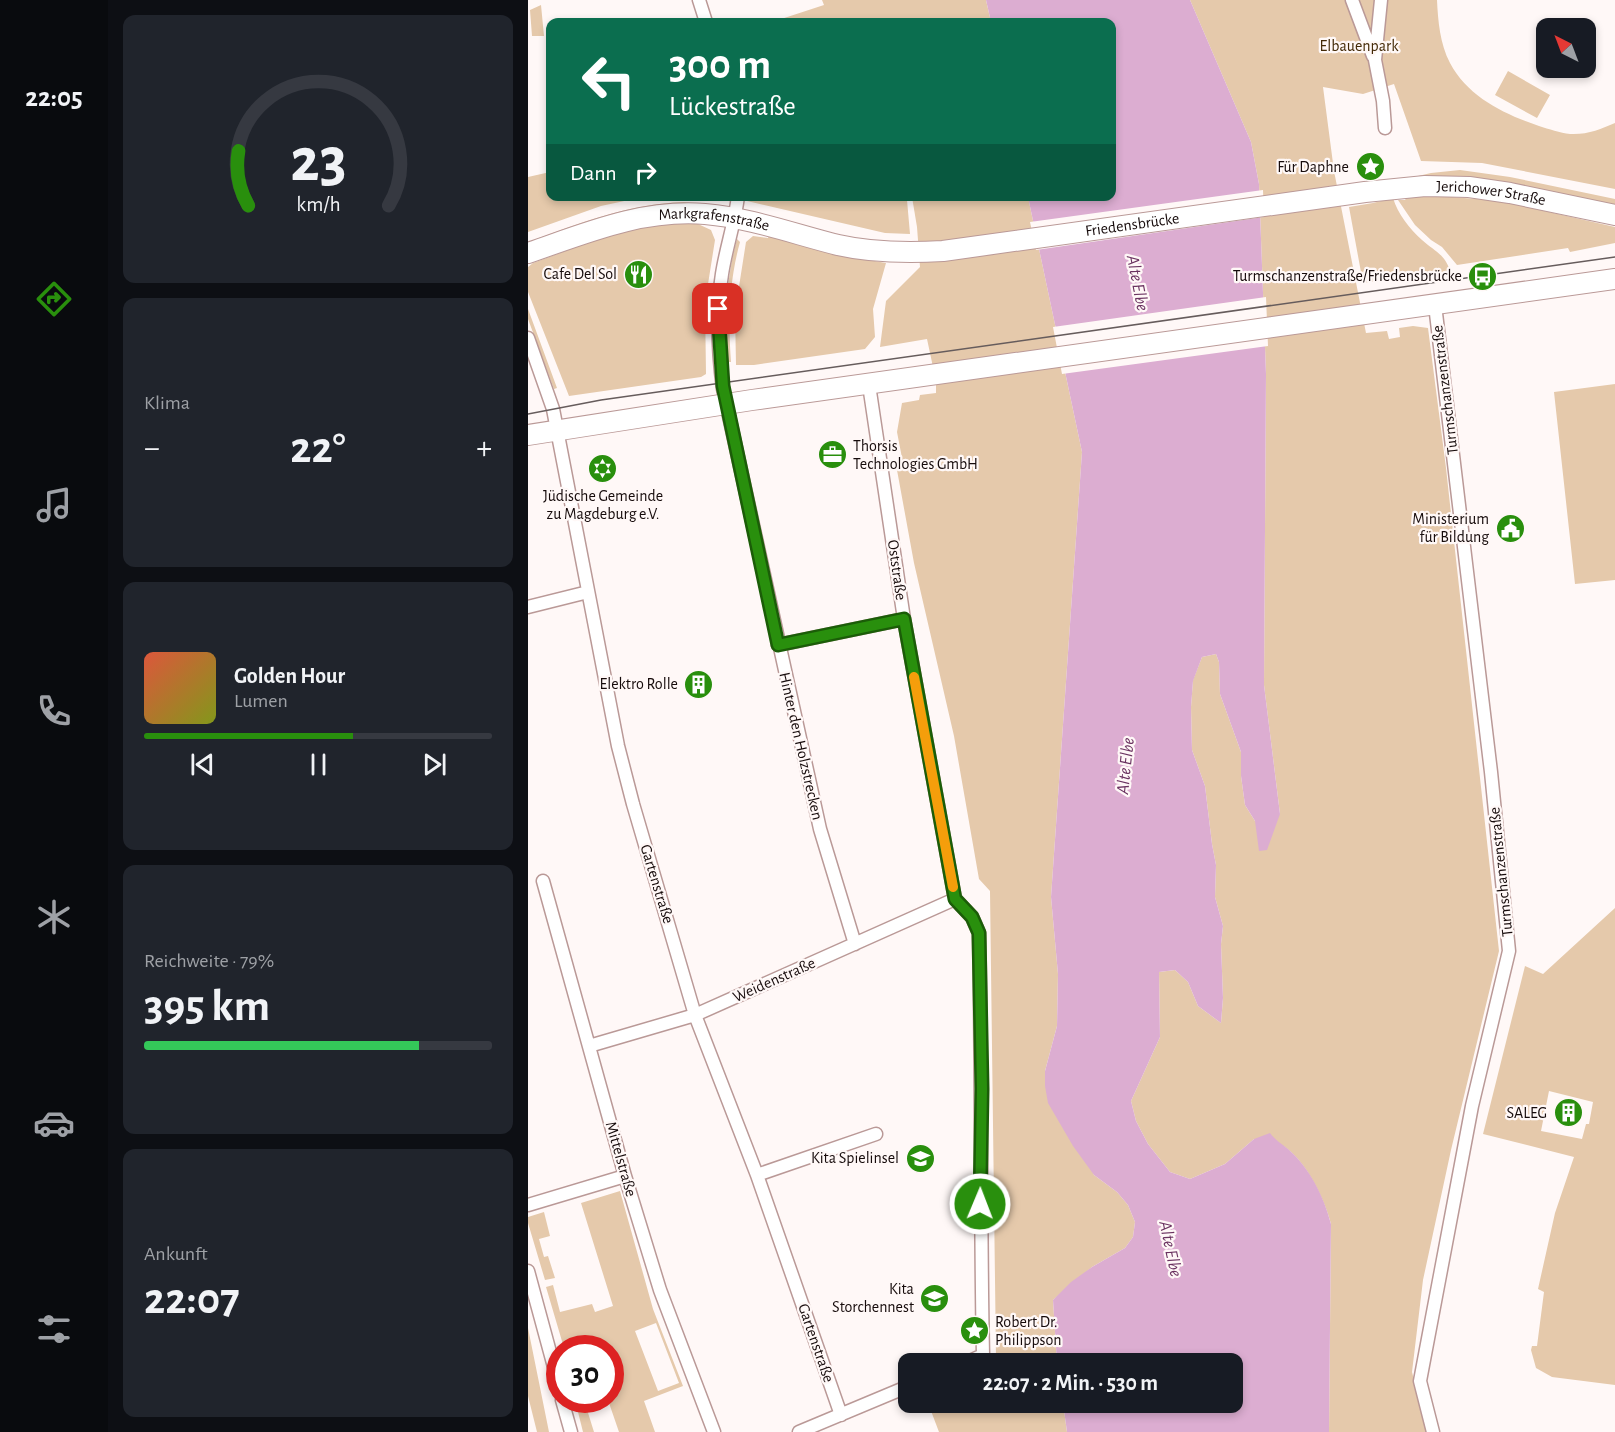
<!DOCTYPE html>
<html lang="de">
<meta charset="utf-8">
<style>
body{margin:0;font-family:"Alegreya Sans",sans-serif;background:#20242c;color:#f1f3f6;height:100vh;display:flex;flex-direction:column;font-size:22px;white-space:nowrap}
*{box-sizing:border-box;margin:0}
p{font-size:20px;color:#9ea1a6}
.icon{flex:none;width:33px;height:33px;fill:none;stroke:currentColor;stroke-width:2;stroke-linecap:round;stroke-linejoin:round}
.map{position:relative;flex:1;overflow:hidden}
.details{display:flex;flex-direction:column;gap:15px;padding:15px;background:#0d0f14;width:420px}
.details>*{flex:none}
.hud{position:absolute;left:18px;top:18px;width:570px;height:183px;border-radius:12px;box-shadow:0 3px 9px #0003;background:#0b6e4f;color:#fff;overflow:hidden}
.needle{width:39px;rotate:318deg}
.tools{position:absolute;left:1008px;top:18px;display:grid;gap:12px}
.tools a{display:grid;place-items:center;width:60px;height:60px;border-radius:12px;background:#171b24;box-shadow:0 3px 9px #0003;font-size:30px}
.speed{position:absolute;left:18px;top:1335px;display:flex;gap:12px;font-size:30px;font-weight:700;text-align:center}
.speed>*{display:grid;place-content:center;width:78px;height:78px;border-radius:50%;background:#171b24;box-shadow:0 3px 9px #0003;line-height:1}
.speed .limit{border:9px solid #d22;background:#fff;color:#111}
.pin{position:absolute;display:grid;place-items:center;width:51px;height:51px;color:#fff;margin:-26px;border-radius:12px;box-shadow:0 3px 9px #0006}
.me{position:absolute;width:66px;margin:-33px;rotate:1deg;stroke-linejoin:round;filter:drop-shadow(0 0 4px #0008)}
.turn{display:flex;align-items:center;gap:21px;height:126px;padding:0 24px;font-size:27px}
.turn .icon{width:78px;height:78px;stroke-width:2.5}
.turn b{display:block;font-size:42px;line-height:51px}
.then{display:flex;align-items:center;height:57px;padding:0 24px;background:#0003;gap:12px;font-size:22px}
.big{font-size:45px;font-weight:600;line-height:1.1}
.details .tile{flex:1;display:flex;flex-direction:column;justify-content:center;gap:9px;min-width:0;padding:0 21px;border-radius:12px;background:#20242c}
.details .dial{align-items:center;gap:0}
.dial svg{height:156px;overflow:visible;fill:none;stroke:#363941;stroke-width:7;stroke-linecap:round;text-anchor:middle}
.dial text{fill:#f1f3f6;stroke:none}
.song{display:flex;align-items:center;gap:18px}
.cover{width:72px;height:72px;border-radius:9px;background:linear-gradient(135deg,hsl(10 70% 55%),hsl(70 70% 35%))}
.played{height:6px;border-radius:3px;background:linear-gradient(90deg,#298f0d 60%,#363941 60%)}
.keys{display:flex;justify-content:space-around;direction:ltr}
.heat{display:flex;justify-content:space-between;align-items:center;font-size:33px;direction:ltr}
.charge{height:9px;border-radius:4px;background:linear-gradient(90deg,#34c759 79%,#363941 0)}
.trip{position:absolute;left:370px;top:1353px;width:345px;height:60px;border-radius:12px;background:#171b24;box-shadow:0 3px 9px #0003;font-weight:600;line-height:60px;text-align:center}
main{display:flex;flex:1;min-height:0}
.menu{display:flex;flex-direction:column;width:108px;justify-content:space-around;align-items:center;background:#090b0e;color:#9ea1a6}
.menu .icon{width:42px;height:42px}
.menu .current{color:#298f0d}
.menu b{font-size:27px;color:#f1f3f6}
.map>svg:first-child{display:block}
.green{fill:#e5c9ab;fill-rule:evenodd}
.water{fill:#dcadd1}
.pier{fill:#fff8f7}
.lines{fill:none;stroke-linecap:round;stroke-linejoin:round}
.street-casing{stroke:#ba9997;stroke-width:15}
.primary-casing{stroke:#ba9997;stroke-width:22}
.street{stroke:#fff;stroke-width:12}
.primary{stroke:#fff;stroke-width:20}
.tram{stroke:#665c5c;stroke-width:1.5}
.route-casing{stroke:#1b5d08;stroke-width:15}
.route{stroke:#298f0d;stroke-width:10}
.slow{stroke:#f59e0b;stroke-width:10}
.labels{text-anchor:middle;dominant-baseline:central;stroke-width:4.5;stroke-linejoin:round;paint-order:stroke}
.park-label{font-size:16px;fill:#432906;stroke:#fff8f7}
.poi-label{font-size:16px;fill:#160b0b;stroke:#fff8f7;text-anchor:end}
.street-label{font-size:16px;fill:#160b0b;stroke:#fff8f7}
.water-label{font-size:18px;font-style:italic;fill:#6a3260;stroke:#fff8f7}
</style>
<main>
<nav class="menu">
<b>22:05</b>
<svg class="icon current" aria-label="directions" viewBox="0 0 24 24"><path d="M12 3l9 9-9 9-9-9zM9 14v-3h6M13 9l2 2-2 2"/></svg>
<svg class="icon" aria-label="music" viewBox="0 0 24 24"><path d="M9 18V5l10-2v13"/><circle cx="6" cy="18" r="3"/><circle cx="16" cy="16" r="3"/></svg>
<svg class="icon" aria-label="phone" viewBox="0 0 24 24"><path d="M5 4h4l2 5-3 2q2 4 5 5l2-3 5 2v4C11 20 4 13 5 4z"/></svg>
<svg class="icon" aria-label="climate" viewBox="0 0 24 24"><path d="M12 3v18M4 7l16 10M4 17L20 7"/></svg>
<svg class="icon" aria-label="car" viewBox="0 0 24 24"><path d="M5 17H2v-5l4-1 3-4h7l3 4 3 1v5h-3M9 17h6M6 11h13"/><circle cx="7" cy="17" r="2"/><circle cx="17" cy="17" r="2"/></svg>
<svg class="icon" aria-label="filters" viewBox="0 0 24 24"><path d="M4 7h16M4 17h16"/><circle cx="9" cy="7" r="2"/><circle cx="15" cy="17" r="2"/></svg>
</nav>
<section class="details">
<div class="tile dial"><svg viewBox="0 0 100 80">
<path d="M14 69A42 42 0 1 1 86 69"/>
<path d="M14 69A42 42 0 0 1 9 41" stroke="#298f0d"/>
<text x="50" y="56" font-size="32" font-weight="700">23</text>
<text x="50" y="72" font-size="11">km/h</text>
</svg></div>
<div class="tile"><p>Klima</p>
<div class="heat"><a>−</a><b class="big">22°</b><a>+</a></div>
</div>
<div class="tile">
<div class="song"><i class="cover"></i><div><b>Golden Hour</b><p>Lumen</p></div></div>
<div class="played"></div>
<div class="keys"><svg class="icon" aria-label="previous" viewBox="0 0 24 24"><path d="M18 5L8 12l10 7zM5 5v14"/></svg><svg class="icon" aria-label="pause" viewBox="0 0 24 24"><path d="M8 5v14M16 5v14"/></svg><svg class="icon" aria-label="next" viewBox="0 0 24 24"><path d="M6 5l10 7-10 7zM19 5v14"/></svg></div>
</div>
<div class="tile"><p>Reichweite · 79%</p><b class="big">395 km</b><div class="charge"></div></div>
<div class="tile"><p>Ankunft</p><b class="big">22:07</b></div>
</section>
<div class="map">
<svg width="1087" height="1432" viewBox="0 0 1087 1432">
<rect width="100%" height="100%" fill="#fff8f7"/>
<!-- green -->
<path class="green" d="M294,0H458L463,22H244L296,5Z
M662,0H909C910,21 912,44 922,63C940,97 976,114 1011,126C1021,129 1032,133 1042,134C1059,135 1073,129 1087,123V189L954,163L893,161L866,84L835,94L795,87L806,171L838,333L859,331L861,339L872,337L871,328L885,326L900,328L918,468L971,951L923,1150L895,1280L884,1372L899,1432H801L803,1224C797,1199 774,1152 749,1143C742,1140 733,1140 726,1139L697,1164L662,1179L642,1172L620,1144L608,1121L603,1101L632,1037L631,972L647,970L660,982L670,1006L693,1023L695,998L693,944L695,926L687,897L688,865L684,844L677,786L664,750L663,707L665,680L674,657L688,654L691,662L692,694L713,752V776L717,805L727,821L752,814L736,685L738,374L731,184L723,142Z
M13,5L16,36H4L2,10Z
M980,71L1022,95L1009,118L967,95Z
M932,170L982,177L1087,199V208L877,179L903,173Z
M22,172V196L115,197L73,206L0,232V177Z
M202,197H376L379,200L382,234L357,233Z
M384,197H500L554,452L523,897L530,974L529,1026L517,1071L566,1175L589,1192L600,1205L607,1222L605,1237L597,1248L564,1267L525,1300L529,1363H455L468,1357L462,891L451,879L426,736L386,563L369,470L374,458L369,432L374,403L391,400L392,395L408,393V381L399,339L352,347L358,301L392,267L389,227Z
M879,197H924L973,201L1087,227V243L1042,252L1040,248L929,265L914,247L903,240L887,225L870,200H877Z
M865,198C870,214 881,228 894,240C906,251 917,254 922,271L835,283L821,207L845,203Z
M156,202L171,205L0,246V242C52,223 100,204 156,202Z
M153,222L170,224L183,230L187,240L177,303L178,374L173,377L41,396L0,292V267L5,263L83,234L117,225Z
M241,235L324,257L358,263L345,309L347,337L337,349L226,365H208L207,312L218,242L225,236L240,238Z
M209,239L212,242C201,282 200,321 203,362H199C196,320 198,280 209,239Z
M0,309L29,388L26,389L0,319Z
M1087,384V580L1047,584L1026,392Z
M1087,908V1385L1024,1377L1008,1368L1003,1350L1004,1346H1009L1016,1292L1010,1289L1027,1213L1046,1157L955,1134L997,966L1015,974ZM1021,1091L1065,1102L1061,1124H1058L1054,1139L1013,1131Z
M92,1191L125,1309L155,1386L116,1401L127,1432H91L80,1400H82V1348H36L18,1287L25,1285L32,1312L64,1304L67,1312L85,1306L53,1203ZM128,1323L151,1383L130,1391L107,1331Z
M16,1212L22,1236L11,1239L16,1257L20,1256L27,1278L17,1280L0,1223V1217Z
M0,1328L21,1432H9L0,1396Z
M47,1400H56L66,1432H55Z
M400,1403H535L539,1432H411Z"/>
<!-- water -->
<path class="water" d="M458,0H662L723,142L731,184L738,374L736,685L752,814L739,850L731,851L727,821L717,805L713,776V752L692,694L691,662L688,654L674,657L665,681L663,707L664,750L677,786L684,844L688,865L687,897L695,926L693,944L695,998L693,1023L670,1006L660,982L647,970L631,972L632,1037L603,1101L608,1121L620,1144L642,1172L662,1179L697,1164L726,1139L742,1133C747,1140 753,1143 760,1149C782,1168 796,1197 803,1224L801,1432H539L535,1403L705,1402V1364L529,1363L525,1300L543,1282L564,1267L597,1248L605,1237L607,1222L600,1205L589,1192L566,1175L545,1146L520,1103L517,1086V1071L529,1026L530,974L523,897L554,452L500,197L584,196V22H463Z"/>
<!-- pier -->
<path class="pier" d="M735,190L736,217L508,250L502,222Z
M738,297L740,346L534,374L525,327Z"/>
<g class="lines">
<defs>
<path id="street" d="M171,0L178,22
M824,0L845,56
M853,0L847,60L855,101L857,128
M210,196C207,222 198,248 194,274C188,312 190,351 195,389L292,829L327,944
M0,338L25,409L90,746L105,804L167,1015L229,1175L313,1415
M341,385L376,619L427,899L444,917L451,933C454,1074 452,1215 455,1355L435,1364
M0,607L60,592
M250,645L376,619
M15,881L97,1176L132,1290L186,1432
M61,1046L167,1015L427,899
M229,1175L348,1134
M0,1205L97,1176
M0,1271L32,1389
M34,1400L43,1432
M271,1432L381,1386
M905,1432L892,1381L944,1106L981,951L963,772L907,305"/>
<g id="primary">
<path id="s1" d="M0,253C58,233 114,209 177,214C223,218 266,234 310,245C345,253 380,253 415,251L837,192L897,186L941,187L982,193L1087,215"/>
<path d="M0,435L224,400L1087,279"/>
</g>
</defs>
<!-- street casing -->
<use href="#street" class="street-casing"/>
<!-- primary casing -->
<use href="#primary" class="primary-casing"/>
<!-- street -->
<use href="#street" class="street"/>
<!-- primary -->
<use href="#primary" class="primary"/>
<!-- tram -->
<path class="tram" d="M0,414L73,400L1087,257"/>
</g>
<g class="lines">
<defs>
<path id="route" d="M190,309L195,386L250,645L376,619L427,899L444,917L451,933L454,1089L452,1204"/>
</defs>
<!-- route casing -->
<use href="#route" class="route-casing"/>
<!-- route -->
<use href="#route" class="route"/>
<!-- slow -->
<path class="slow" d="M386,677L425,887"/>
</g>
<!-- icons -->
<defs>
<symbol id="sight-disc" viewBox="-11 -11 22 22"><circle r="9.5" fill="#298f0d" stroke="#fff8f7"/><path d="M0-6L1.8-2.2L6-1.7L2.9 1.2L3.7 5.4L0 3.3L-3.7 5.4L-2.9 1.2L-6-1.7L-1.8-2.2Z" fill="#fff"/></symbol>
<symbol id="restaurant-disc" viewBox="-11 -11 22 22"><circle r="9.5" fill="#298f0d" stroke="#fff8f7"/><path d="M-5-6h1v4h1v-4h1v4h1v-4h1v5L-1.5 .5V6h-2V.5L-5-1ZM5-6V6H3V1.5H1.5Q1.5-4 5-6Z" fill="#fff"/></symbol>
<symbol id="bus-disc" viewBox="-11 -11 22 22"><circle r="9.5" fill="#298f0d" stroke="#fff8f7"/><path d="M-5-6H5V4H4V6H2V4H-2V6H-4V4H-5ZM-3.5-4V0h7V-4ZM-3.5 1.2v1.5H-2V1.2ZM2 1.2v1.5H3.5V1.2Z" fill="#fff"/></symbol>
<symbol id="office-disc" viewBox="-11 -11 22 22"><circle r="9.5" fill="#298f0d" stroke="#fff8f7"/><path d="M-6-3h4V-5.5h4V-3h4V5H-6ZM-1-4.5V-3h2v-1.5ZM-6 0V1H6V0Z" fill="#fff"/></symbol>
<symbol id="synagogue-disc" viewBox="-11 -11 22 22"><circle r="9.5" fill="#298f0d" stroke="#fff8f7"/><path d="M0-6.5L5.6 3.2H-5.6ZM0 6.5L5.6-3.2H-5.6Z" fill="#fff"/></symbol>
<symbol id="civic-disc" viewBox="-11 -11 22 22"><circle r="9.5" fill="#298f0d" stroke="#fff8f7"/><path d="M-.6-6.5H3V-4.5H.6V-3L4-1V1h2V6H-6V1h2V-1L-.6-3ZM-1.2 2.5V6h2.4V2.5Z" fill="#fff"/></symbol>
<symbol id="building-disc" viewBox="-11 -11 22 22"><circle r="9.5" fill="#298f0d" stroke="#fff8f7"/><path d="M-4-6H4V6H1V3H-1V6H-4ZM-2.5-4.3h1.7v1.8h-1.7ZM.8-4.3h1.7v1.8H.8ZM-2.5-1h1.7V.8h-1.7ZM.8-1h1.7V.8H.8Z" fill="#fff"/></symbol>
<symbol id="school-disc" viewBox="-11 -11 22 22"><circle r="9.5" fill="#298f0d" stroke="#fff8f7"/><path d="M0-5L7-2L0 1L-7-2ZM-4 1L0 2.5L4 1V4Q0 6-4 4Z" fill="#fff"/></symbol>
</defs>
<g fill-rule="evenodd">
<use href="#sight-disc" x="826" y="150" width="33" height="33"/>
<use href="#restaurant-disc" x="94" y="258" width="33" height="33"/>
<use href="#bus-disc" x="938" y="260" width="33" height="33"/>
<use href="#office-disc" x="288" y="438" width="33" height="33"/>
<use href="#synagogue-disc" x="58" y="452" width="33" height="33"/>
<use href="#civic-disc" x="966" y="512" width="33" height="33"/>
<use href="#building-disc" x="154" y="668" width="33" height="33"/>
<use href="#building-disc" x="1024" y="1096" width="33" height="33"/>
<use href="#school-disc" x="376" y="1142" width="33" height="33"/>
<use href="#school-disc" x="390" y="1282" width="33" height="33"/>
<use href="#sight-disc" x="430" y="1314" width="33" height="33"/>
</g>
<g class="labels">
<!-- park labels -->
<g class="park-label">
<text x="831" y="46">Elbauenpark</text>
</g>
<!-- poi labels -->
<g class="poi-label">
<text x="821" y="167">Für Daphne</text>
<text x="89" y="274">Cafe Del Sol</text>
<text x="934" y="276">Turmschanzenstraße/Friedensbrücke</text>
<text x="325" y="446" text-anchor="start">Thorsis<tspan x="325" dy="18">Technologies GmbH</tspan></text>
<text x="75" y="496" text-anchor="middle">Jüdische Gemeinde<tspan x="75" dy="18">zu Magdeburg e.V.</tspan></text>
<text x="961" y="519">Ministerium<tspan x="961" dy="18">für Bildung</tspan></text>
<text x="150" y="684">Elektro Rolle</text>
<text x="1019" y="1113">SALEG</text>
<text x="371" y="1158">Kita Spielinsel</text>
<text x="386" y="1289">Kita<tspan x="386" dy="18">Storchennest</tspan></text>
<text x="467" y="1322" text-anchor="start">Robert Dr.<tspan x="467" dy="18">Philippson</tspan></text>
</g>
<!-- street labels -->
<g class="street-label">
<text stroke="none"><textPath href="#s1" startOffset="978">Jerichower Straße</textPath></text>
<text stroke="none"><textPath href="#s1" startOffset="192">Markgrafenstraße</textPath></text>
<text stroke="none"><textPath href="#s1" startOffset="616">Friedensbrücke</textPath></text>
<text transform="translate(917 390) rotate(-97)">Turmschanzenstraße</text>
<text transform="translate(369 570) rotate(82)">Oststraße</text>
<text transform="translate(273 746) rotate(77)">Hinter den Holzstrecken</text>
<text transform="translate(973 872) rotate(-96)">Turmschanzenstraße</text>
<text transform="translate(129 884) rotate(73)">Gartenstraße</text>
<text transform="translate(246 980) rotate(-24)">Weidenstraße</text>
<text transform="translate(93 1159) rotate(74)">Mittelstraße</text>
<text transform="translate(288 1343) rotate(71)">Gartenstraße</text>
</g>
<!-- water labels -->
<g class="water-label">
<text transform="translate(609 283) rotate(79)">Alte Elbe</text>
<text transform="translate(598 766) rotate(-84)">Alte Elbe</text>
<text transform="translate(642 1249) rotate(78)">Alte Elbe</text>
</g>
</g>
</svg>
<div class="tools">
<a><svg class="needle" viewBox="-14 -14 28 28"><path d="M0-13l5 13h-10z" fill="#e53935"/><path d="M0 13l5-13h-10z" fill="#9ea1a6"/></svg></a>
</div>
<div class="speed"><div class="limit">30</div></div>
<div class="pin" style="left:190px;top:309px;background:#d93025"><svg class="icon" aria-label="arrive" viewBox="0 0 24 24"><path d="M6 21V4h12l-3 4 3 4H6"/></svg></div>
<svg class="me" style="left:452px;top:1204px" viewBox="-20 -20 40 40"><circle r="17" fill="#298f0d" stroke="#fff" stroke-width="3"/><path d="M0-11L8 9 0 5-8 9z" fill="#fff"/></svg>
<div class="trip">22:07 · 2 Min. · 530 m</div>
<div class="hud">
<div class="turn"><svg class="icon" aria-label="left" viewBox="0 0 24 24"><path d="M17 20v-9H6M10 6l-5 5 5 5"/></svg><div><b>300 m</b>Lückestraße</div></div>
<div class="then">Dann<svg class="icon" aria-label="right" viewBox="0 0 24 24"><path d="M7 20v-9h11M14 6l5 5-5 5"/></svg></div>
</div>
</div>
</main>
